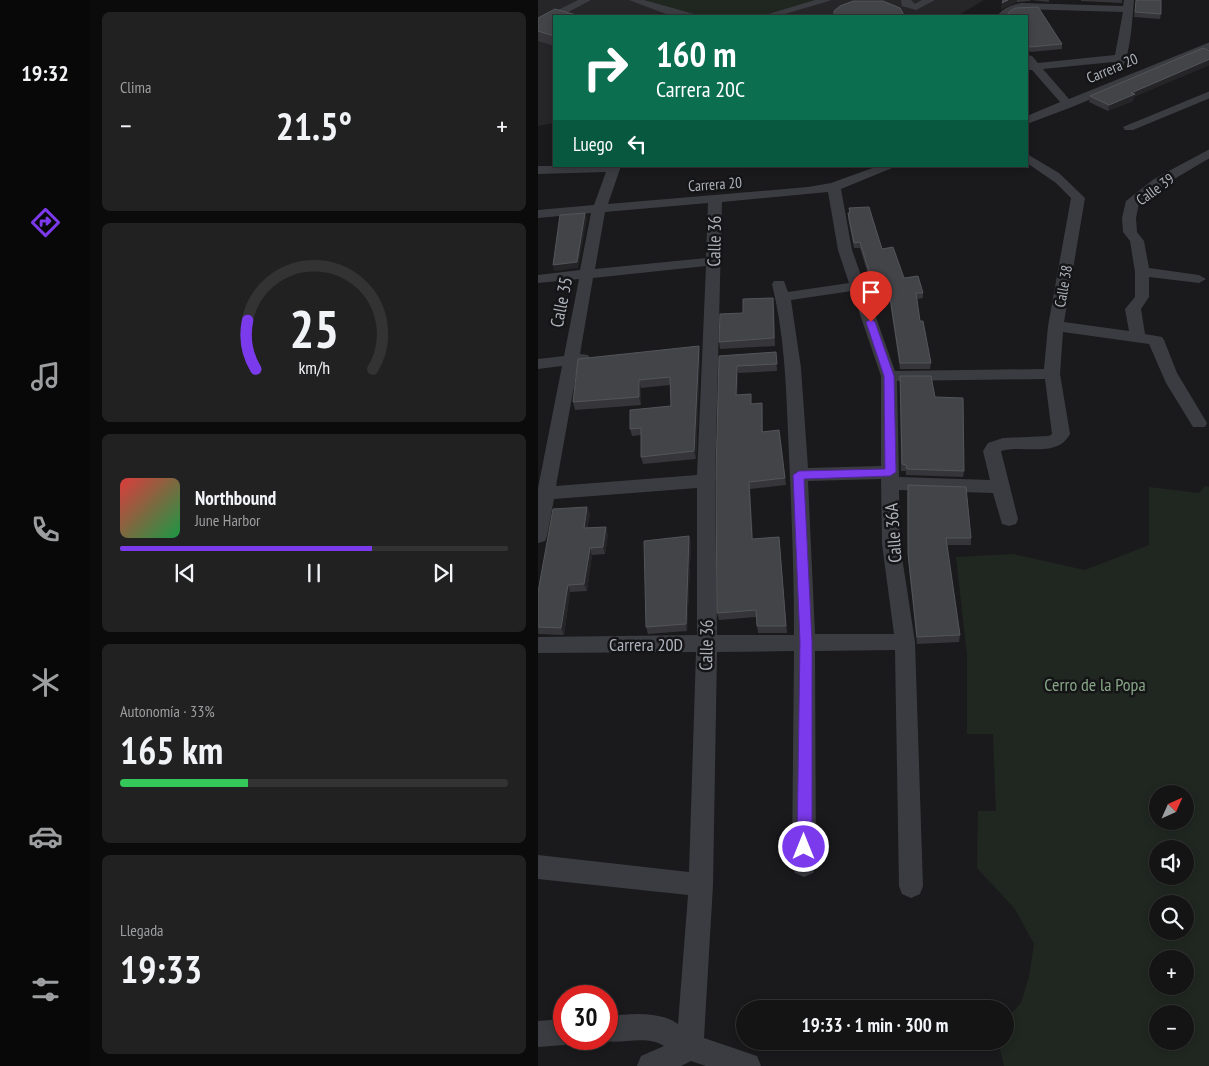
<!DOCTYPE html>
<html lang="es">
<meta charset="utf-8">
<style>
body{margin:0;font-family:"PT Sans Narrow",sans-serif;background:#212122;color:#f1f3f6;height:100vh;display:flex;flex-direction:column;font-size:19px;white-space:nowrap}
*{box-sizing:border-box;margin:0}
p{font-size:16px;color:#9d9ea0}
.icon{flex:none;width:28px;height:28px;fill:none;stroke:currentColor;stroke-width:2;stroke-linecap:round;stroke-linejoin:round}
.map{position:relative;flex:1;overflow:hidden}
.details{display:flex;flex-direction:column;gap:12px;padding:12px;background:#0b0b0c;width:448px}
.details>*{flex:none}
.guide{position:absolute;left:15px;top:15px;width:475px;height:152px;border-radius:0px;box-shadow:0 2px 8px #0003,0 0 0 1px #333334;background:#0b6e4f;color:#fff;overflow:hidden}
.needle{width:32px;rotate:45deg}
.controls{position:absolute;left:611px;top:785px;display:grid;gap:10px}
.controls a{display:grid;place-items:center;width:45px;height:45px;border-radius:50%;background:#141415;box-shadow:0 2px 8px #0003,0 0 0 1px #333334;font-size:25px}
.speed{position:absolute;left:15px;top:985px;display:flex;gap:10px;font-size:25px;font-weight:700;text-align:center}
.speed>*{display:grid;place-content:center;width:65px;height:65px;border-radius:50%;background:#141415;box-shadow:0 2px 8px #0003,0 0 0 1px #333334;line-height:1}
.speed .limit{border:8px solid #d22;background:#fff;color:#111}
.pin{position:absolute;display:grid;place-items:center;width:42px;height:42px;color:#fff;margin:-51px -21px;border-radius:50% 50% 50% 0;rotate:-45deg;box-shadow:0 0 5px #0007}
.pin .icon{rotate:45deg}
.me{position:absolute;width:55px;margin:-28px;rotate:0deg;stroke-linejoin:round;filter:drop-shadow(0 0 4px #0008)}
.turn{display:flex;align-items:center;gap:18px;height:105px;padding:0 20px;font-size:22px}
.turn .icon{width:65px;height:65px;stroke-width:2.5}
.turn b{display:block;font-size:35px;line-height:42px}
.then{display:flex;align-items:center;height:48px;padding:0 20px;background:#0003;gap:10px;font-size:19px}
.big{font-size:38px;font-weight:700;line-height:1.1}
.details .tile{flex:1;display:flex;flex-direction:column;justify-content:center;gap:8px;min-width:0;padding:0 18px;border-radius:8px;background:#212122}
.details .dial{align-items:center;gap:0}
.dial svg{height:130px;overflow:visible;fill:none;stroke:#333334;stroke-width:7;stroke-linecap:round;text-anchor:middle}
.dial text{fill:#f1f3f6;stroke:none}
.song{display:flex;align-items:center;gap:15px}
.cover{width:60px;height:60px;border-radius:8px;background:linear-gradient(135deg,hsl(0 70% 55%),hsl(140 70% 35%))}
.played{height:5px;border-radius:2px;background:linear-gradient(90deg,#7c3aed 65%,#333334 65%)}
.keys{display:flex;justify-content:space-around;direction:ltr}
.heat{display:flex;justify-content:space-between;align-items:center;font-size:28px;direction:ltr}
.charge{height:8px;border-radius:4px;background:linear-gradient(90deg,#34c759 33%,#333334 0)}
.trip{position:absolute;left:198px;top:1000px;width:278px;height:50px;border-radius:25px;background:#141415;box-shadow:0 2px 8px #0003,0 0 0 1px #333334;font-weight:700;line-height:50px;text-align:center}
main{display:flex;flex:1;min-height:0}
.dock{display:flex;flex-direction:column;width:90px;justify-content:space-around;align-items:center;background:#080808;color:#9d9ea0}
.dock .icon{width:35px;height:35px}
.dock .current{color:#7c3aed}
.dock b{font-size:22px;color:#f1f3f6}
.map>svg:first-child{display:block}
.built{fill:#262629}
.green{fill:#202720;fill-rule:evenodd}
.lines{fill:none;stroke-linecap:round;stroke-linejoin:round}
.minor{fill:#3b3c41;fill-rule:evenodd}
.wall{fill:#36363a}
.shaded-wall{fill:#252528}
.building{fill:#434448;stroke:#53555a}
.route{fill:#7c3aed;stroke:#51269a}
.labels{text-anchor:middle;dominant-baseline:central;stroke-width:5;stroke-linejoin:round;paint-order:stroke}
.far-street-label{font-size:15px;fill:#adb2bb;stroke:#151517}
.street-label{font-size:18px;fill:#adb2bb;stroke:#151517}
.park-label{font-size:18px;fill:#86a585;stroke:#151517}
</style>
<main>
<nav class="dock">
<b>19:32</b>
<svg class="icon current" aria-label="directions" viewBox="0 0 24 24"><path d="M12 3l9 9-9 9-9-9zM9 14v-3h6M13 9l2 2-2 2"/></svg>
<svg class="icon" aria-label="music" viewBox="0 0 24 24"><path d="M9 18V5l10-2v13"/><circle cx="6" cy="18" r="3"/><circle cx="16" cy="16" r="3"/></svg>
<svg class="icon" aria-label="phone" viewBox="0 0 24 24"><path d="M5 4h4l2 5-3 2q2 4 5 5l2-3 5 2v4C11 20 4 13 5 4z"/></svg>
<svg class="icon" aria-label="climate" viewBox="0 0 24 24"><path d="M12 3v18M4 7l16 10M4 17L20 7"/></svg>
<svg class="icon" aria-label="car" viewBox="0 0 24 24"><path d="M5 17H2v-5l4-1 3-4h7l3 4 3 1v5h-3M9 17h6M6 11h13"/><circle cx="7" cy="17" r="2"/><circle cx="17" cy="17" r="2"/></svg>
<svg class="icon" aria-label="filters" viewBox="0 0 24 24"><path d="M4 7h16M4 17h16"/><circle cx="9" cy="7" r="2"/><circle cx="15" cy="17" r="2"/></svg>
</nav>
<section class="details">
<div class="tile"><p>Clima</p>
<div class="heat"><a>−</a><b class="big">21.5°</b><a>+</a></div>
</div>
<div class="tile dial"><svg viewBox="0 0 100 80">
<path d="M14 69A42 42 0 1 1 86 69"/>
<path d="M14 69A42 42 0 0 1 9 39" stroke="#7c3aed"/>
<text x="50" y="56" font-size="32" font-weight="700">25</text>
<text x="50" y="72" font-size="11">km/h</text>
</svg></div>
<div class="tile">
<div class="song"><i class="cover"></i><div><b>Northbound</b><p>June Harbor</p></div></div>
<div class="played"></div>
<div class="keys"><svg class="icon" aria-label="previous" viewBox="0 0 24 24"><path d="M18 5L8 12l10 7zM5 5v14"/></svg><svg class="icon" aria-label="pause" viewBox="0 0 24 24"><path d="M8 5v14M16 5v14"/></svg><svg class="icon" aria-label="next" viewBox="0 0 24 24"><path d="M6 5l10 7-10 7zM19 5v14"/></svg></div>
</div>
<div class="tile"><p>Autonomía · 33%</p><b class="big">165 km</b><div class="charge"></div></div>
<div class="tile"><p>Llegada</p><b class="big">19:33</b></div>
</section>
<div class="map">
<svg width="672" height="1066" viewBox="0 0 672 1066">
<rect width="100%" height="100%" fill="#1a1a1c"/>
<!-- built -->
<path class="built" d="M0,0H446L419,16H16V123L0,126Z"/>
<!-- green -->
<path class="green" d="M107,0H280C239,20 147,22 107,0Z
M667,486L672,487L671,1066H466L460,1041H466V1021L483,1003L491,977L496,944L477,909L439,868L440,811H458L455,734H429V655L418,557L475,554L547,570L611,545V487L661,493ZM620,794H648V821H620ZM620,849H648V876H620ZM620,904H648V931H620ZM620,959H648V986H620ZM620,1014H648V1041H620Z"/>
<g class="lines">
<!-- minor -->
<path class="minor" d="M40,0H53L23,16H16V20L0,27V20Z
M91,0H106L163,16L128,14Z
M277,0H294L240,16H224Z
M363,0H373L377,4L384,0H397L378,10L364,6Z
M586,0H596C594,22 593,52 583,71H575V62L505,69L531,99L672,42V49L534,107L489,124V116L522,102L494,70H489V55L494,56L500,63L577,55L585,12L483,9L476,11L470,16H459C465,8 473,5 483,3L585,6Z
M672,91V98L595,130H587L585,127Z
M672,149V158L626,185L601,203L598,218L599,232L606,241L611,268L661,275L668,279L661,283L611,277V297L603,309L607,334L624,337L626,340L639,373L669,423L667,427H655L628,383L611,344L525,332L522,374L532,434C519,459 484,444 463,451L480,519L478,524L471,526L464,524L455,493L361,490L362,544L377,642L385,886L382,894L373,898L364,894L361,886L357,650L277,651L278,865L275,873L266,877L257,873L254,865L256,651L179,652L175,885L166,1038L219,1056L223,1066H168L153,1061L143,1066H99L103,1056L126,1046C107,1033 80,1047 60,1039H69V1016C92,1014 120,1010 140,1024L150,895L0,879V855L151,872L158,652L0,653V637L159,635V488L16,499L9,536L7,541L0,543V488L24,366L0,369V359L26,356L41,279L0,283V275L42,270L53,213L0,218V210L56,205L68,172L0,174V166H83L70,204L270,187L293,183L340,166H359L303,189L314,250L357,371L506,369L510,326L533,198L518,183L489,163V154L521,173L547,198L526,322L591,331L587,309L597,297V272L592,241L585,232L584,218L588,201L616,179ZM290,192L300,250L311,283L250,292L246,281H236L234,284C246,333 248,382 250,432C253,499 256,567 256,635H179L177,481L184,202ZM170,203L168,258L57,269L67,212ZM168,266L159,475L18,486L40,364L50,363L52,359L50,355L42,354L55,278ZM314,291L343,376V466L270,468L263,368L253,300ZM507,379L514,434L511,436L465,438L450,443L445,451L452,480L361,477L359,381ZM343,479L344,544L356,634H277L270,481Z
M26,1019V1039H37L36,1042L26,1045L0,1047V1021Z"/>
</g>
<!-- wall -->
<path class="wall" d="M465,0H493L492,1L479,2L463,9Z
M493,0H511V2Z
M543,0H584V3L543,1Z
M598,0H623V14L622,19L596,17Z
M500,7L524,44V49L492,52L489,47V16H469L470,13L477,8Z
M16,16V46L0,41V18Z
M552,96L596,97L595,101L570,111L551,102Z
M311,208L344,249L366,278L385,293V298L379,299L382,321L393,363L392,369H362L352,302L347,303L344,293L336,294L322,248H316L310,218V213H311Z
M236,305L237,346L182,349L181,342L205,313Z
M161,346L162,354L158,459L105,464L103,457V435L94,436L92,429L133,406L132,385L103,388V405L37,410L35,402Z
M238,352L239,371L200,373L199,395L214,404L224,403L225,432L241,430L248,485L212,489L215,539L241,537L249,633H220L218,617L181,620L179,613L181,356Z
M362,376L397,397L426,471L425,477L368,475V471H363Z
M369,492L433,538V545H409L422,635L421,642L379,644L370,560Z
M49,507L52,514L49,528L70,534L67,554L54,555L49,591L32,592L26,635L0,634V592Z
M151,536L153,543L149,631L110,634L108,627Z"/>
<!-- shaded-wall -->
<path class="shaded-wall" d="M470,0H479V2L463,9L464,3Z
M672,59V65L596,97L595,101L570,111L571,105L593,93Z
M47,213L49,219L40,268L16,271L15,265Z
M161,346L162,354L158,459L156,451Z
M199,366L200,373L199,402L198,395Z
M101,380L103,388V405L101,397Z
M211,482L212,489L215,546L214,539Z
M49,507L52,514L48,535L46,528Z
M68,527L70,534L67,554L65,547Z
M151,536L153,543L149,631L148,624Z
M52,548L54,555L49,591L46,584Z
M30,585L32,592L26,635L23,628Z"/>
<!-- building -->
<path class="building" d="M465,0H470L464,3Z
M598,0H623V14L597,12Z
M315,1H345L362,8L366,15L365,16H296V11L302,6Z
M500,7L524,44L492,47L489,42V16H472L470,13L477,8Z
M17,9L42,16H16V36L0,31V18Z
M665,48L672,51V59L593,93L597,94L571,105L552,96Z
M331,207L344,249L355,247L366,278L380,276L385,293H378L382,321H385L393,363H362L352,297H347L344,288H336L322,242L316,243L310,213H312L311,208Z
M47,213L39,262L15,265L22,215Z
M235,298L236,338L181,342L182,314L205,313V299Z
M161,346L156,451L103,457V428L92,429V410L133,406L132,377L101,380V397L35,402L40,359Z
M238,352L239,364L199,366L198,395L213,394V404L224,403V432L241,430L247,478L211,482L214,539L241,537L248,626H219L218,610L179,613L178,474L181,356Z
M362,376H393L397,397L425,398L426,471L369,469L368,465L364,464Z
M370,485L428,487L433,538H408L422,635L379,637L370,553Z
M49,507L46,528L68,527L65,547L52,548L46,584L30,585L23,628L0,627V592L15,509Z
M151,536L148,624L108,627L106,541Z"/>
<!-- route -->
<path class="route" d="M333,319L337,322L356,376L358,472L352,476L266,479L274,642V847L272,851L266,853L261,851L259,847L262,642L255,475L261,471L347,469L346,376L328,322Z"/>
<g class="labels">
<!-- far-street labels -->
<g class="far-street-label">
<text transform="translate(574 68) rotate(-23)">Carrera 20</text>
<text transform="translate(177 184) rotate(-4)">Carrera 20</text>
<text transform="translate(617 189) rotate(-36)">Calle 39</text>
<text transform="translate(525 286) rotate(-80)">Calle 38</text>
</g>
<!-- street labels -->
<g class="street-label">
<text transform="translate(176 241) rotate(-89)">Calle 36</text>
<text transform="translate(23 302) rotate(-79)">Calle 35</text>
<text transform="translate(355 533) rotate(-94)">Calle 36A</text>
<text x="108" y="644">Carrera 20D</text>
<text transform="translate(168 645) rotate(-89)">Calle 36</text>
</g>
<!-- park labels -->
<g class="park-label">
<text x="557" y="684">Cerro de la Popa</text>
</g>
</g>
</svg>
<div class="controls">
<a><svg class="needle" viewBox="-14 -14 28 28"><path d="M0-13l5 13h-10z" fill="#e53935"/><path d="M0 13l5-13h-10z" fill="#9d9ea0"/></svg></a>
<a><svg class="icon" aria-label="sound" viewBox="0 0 24 24"><path d="M4 9h4l5-4v14l-5-4H4zM17 9q2 3 0 6"/></svg></a>
<a><svg class="icon" aria-label="search" viewBox="0 0 24 24"><circle cx="10" cy="10" r="6"/><path d="M15 15l6 6"/></svg></a>
<a>+</a>
<a>−</a>
</div>
<div class="speed"><div class="limit">30</div></div>
<div class="pin" style="left:333px;top:322px;background:#d93025"><svg class="icon" aria-label="arrive" viewBox="0 0 24 24"><path d="M6 21V4h12l-3 4 3 4H6"/></svg></div>
<svg class="me" style="left:266px;top:847px" viewBox="-20 -20 40 40"><circle r="17" fill="#7c3aed" stroke="#fff" stroke-width="3"/><path d="M0-11L8 9 0 5-8 9z" fill="#fff"/></svg>
<div class="trip">19:33 · 1 min · 300 m</div>
<div class="guide">
<div class="turn"><svg class="icon" aria-label="right" viewBox="0 0 24 24"><path d="M7 20v-9h11M14 6l5 5-5 5"/></svg><div><b>160 m</b>Carrera 20C</div></div>
<div class="then">Luego<svg class="icon" aria-label="left" viewBox="0 0 24 24"><path d="M17 20v-9H6M10 6l-5 5 5 5"/></svg></div>
</div>
</div>
</main>
